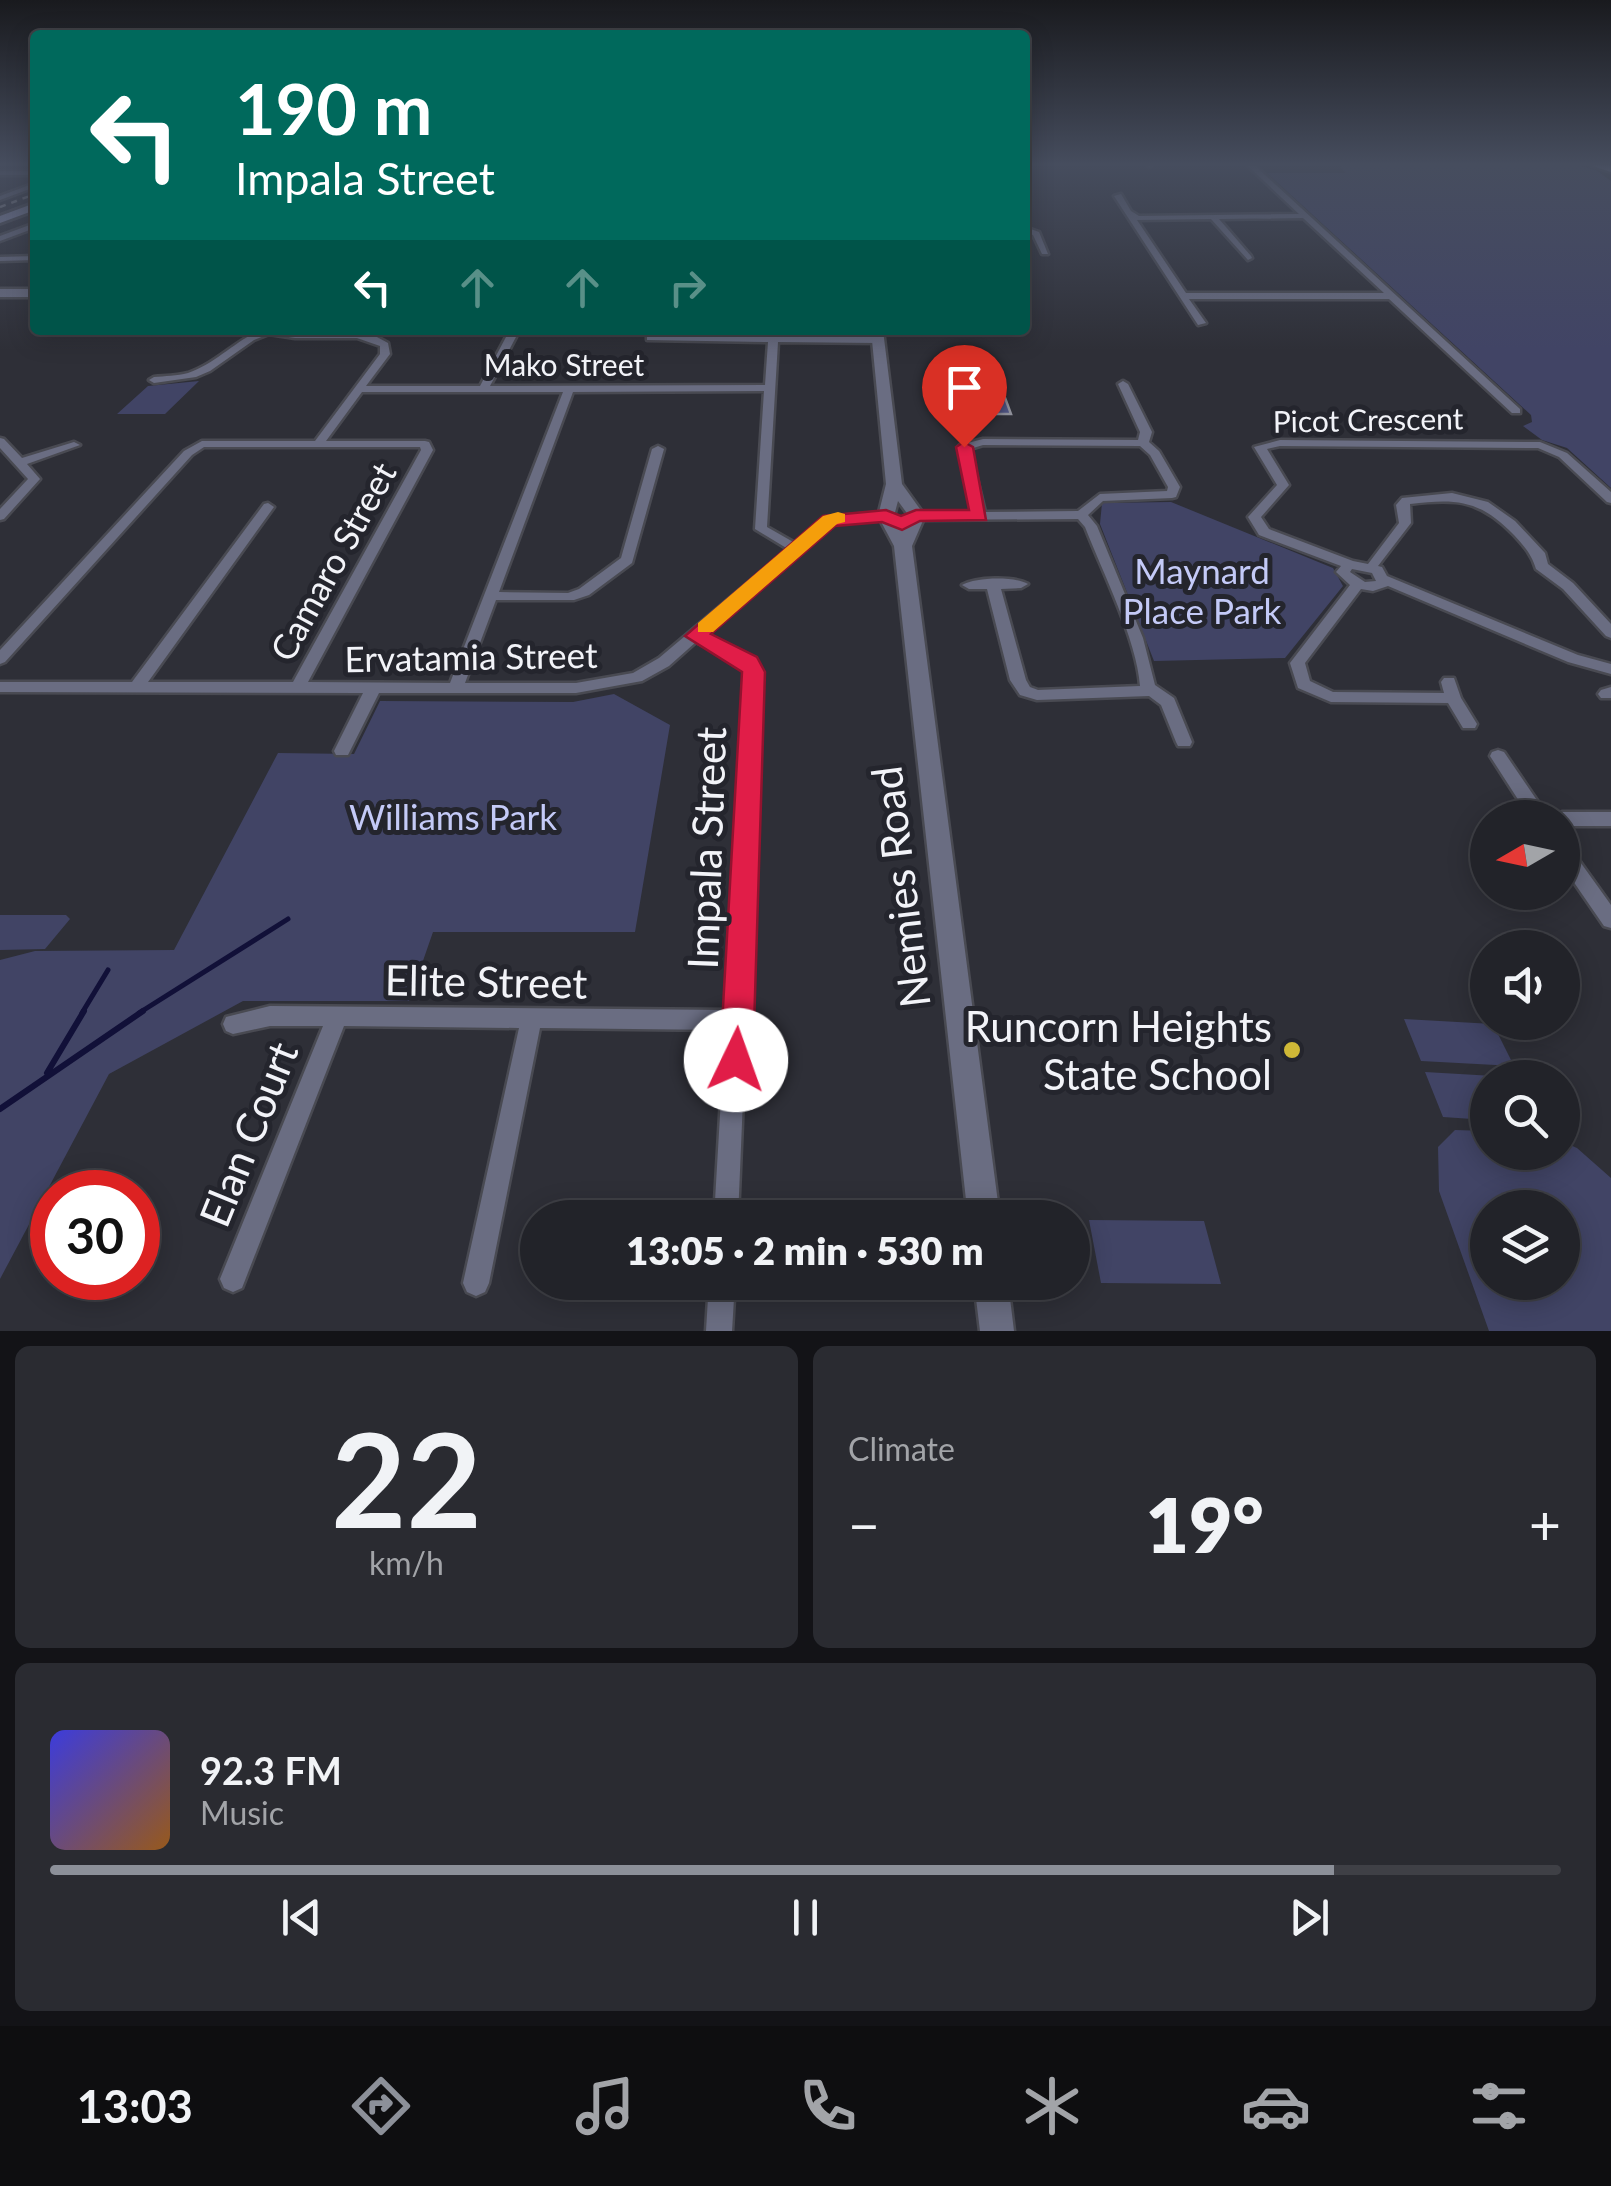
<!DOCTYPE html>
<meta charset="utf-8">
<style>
body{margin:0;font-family:Lato,sans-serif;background:#2a2b31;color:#f1f3f6;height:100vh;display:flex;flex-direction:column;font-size:38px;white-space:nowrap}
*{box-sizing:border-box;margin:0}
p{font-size:32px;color:#a2a4a8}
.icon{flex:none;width:55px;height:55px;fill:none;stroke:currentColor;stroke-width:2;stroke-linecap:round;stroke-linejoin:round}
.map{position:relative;height:1331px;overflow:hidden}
.details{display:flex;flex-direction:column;gap:15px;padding:15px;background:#131317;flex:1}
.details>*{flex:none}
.hud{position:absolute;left:30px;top:30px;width:1000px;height:305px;border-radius:10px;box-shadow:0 5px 25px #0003,0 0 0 2px #3f4046;background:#00695c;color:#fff;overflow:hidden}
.needle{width:65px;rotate:261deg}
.controls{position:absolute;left:1470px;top:800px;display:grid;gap:20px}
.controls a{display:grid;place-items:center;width:110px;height:110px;border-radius:50%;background:#222329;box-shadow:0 5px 25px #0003,0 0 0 2px #3f4046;font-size:50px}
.speed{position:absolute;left:30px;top:1170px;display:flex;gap:20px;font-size:50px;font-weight:700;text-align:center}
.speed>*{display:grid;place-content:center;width:130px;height:130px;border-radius:50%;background:#222329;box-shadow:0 5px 25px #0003,0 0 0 2px #3f4046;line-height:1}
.speed .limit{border:15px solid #d22;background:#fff;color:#111}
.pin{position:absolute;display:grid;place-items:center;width:85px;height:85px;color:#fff;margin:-102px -42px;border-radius:50% 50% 50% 0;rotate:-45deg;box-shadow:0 0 10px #0007}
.pin .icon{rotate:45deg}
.me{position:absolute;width:110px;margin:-55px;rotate:3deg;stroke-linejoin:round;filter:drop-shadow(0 0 8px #0008)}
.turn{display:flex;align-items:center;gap:35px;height:210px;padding:0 40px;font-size:45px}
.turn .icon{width:130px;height:130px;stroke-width:2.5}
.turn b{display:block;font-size:70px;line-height:85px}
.lanes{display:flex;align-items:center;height:95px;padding:0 40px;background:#0003;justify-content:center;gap:50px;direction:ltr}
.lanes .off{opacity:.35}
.big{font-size:75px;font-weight:800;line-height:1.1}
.details .card{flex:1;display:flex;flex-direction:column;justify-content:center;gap:15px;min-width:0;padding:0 35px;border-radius:15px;background:#2a2b31}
.details .dial{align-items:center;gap:0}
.dial b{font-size:130px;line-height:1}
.song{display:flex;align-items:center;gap:30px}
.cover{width:120px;height:120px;border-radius:15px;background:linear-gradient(135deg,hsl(240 70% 55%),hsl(30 70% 35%))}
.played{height:10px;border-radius:5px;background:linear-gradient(90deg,#8c9099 85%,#3f4046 85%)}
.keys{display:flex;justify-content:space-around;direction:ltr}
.heat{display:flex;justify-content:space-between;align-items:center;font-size:55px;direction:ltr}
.details .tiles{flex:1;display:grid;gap:15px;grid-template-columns:1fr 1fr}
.card:last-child{grid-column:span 2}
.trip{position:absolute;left:520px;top:1200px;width:570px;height:100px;border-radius:50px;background:#222329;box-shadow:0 5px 25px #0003,0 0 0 2px #3f4046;font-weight:800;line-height:100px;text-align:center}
.dock{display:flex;height:160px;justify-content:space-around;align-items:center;background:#0e0e10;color:#a2a4a8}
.dock .icon{width:70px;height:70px}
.dock .selected{color:#8c9099}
.dock b{font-size:45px;color:#f1f3f6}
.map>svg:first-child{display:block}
.green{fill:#414465;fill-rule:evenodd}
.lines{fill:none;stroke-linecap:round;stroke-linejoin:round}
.stream-far1{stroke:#111038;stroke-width:5}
.stream{stroke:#111038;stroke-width:6}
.building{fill:#4f5482;stroke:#8f909a;stroke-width:2.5}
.minor-casing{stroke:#494a52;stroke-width:5}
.tertiary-casing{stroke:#494a52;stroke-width:5}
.secondary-casing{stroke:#494a52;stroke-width:6}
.primary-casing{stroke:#494a52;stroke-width:5}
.minor{fill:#6a6d82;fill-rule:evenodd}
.tertiary{fill:#6a6d82;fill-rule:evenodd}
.secondary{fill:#8a8fb1;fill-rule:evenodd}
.primary{fill:#a3a9d5;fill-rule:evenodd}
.rail{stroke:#87888f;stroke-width:2.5;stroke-dasharray:6 6;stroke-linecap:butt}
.route{fill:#e11d48;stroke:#92132f;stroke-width:2.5}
.slow{fill:#f59e0b}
.poi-dot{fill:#cfb837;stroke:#24252d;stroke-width:4}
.labels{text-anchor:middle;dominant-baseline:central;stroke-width:10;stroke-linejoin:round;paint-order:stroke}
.far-street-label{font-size:30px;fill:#f2f3f8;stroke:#24252d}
.street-label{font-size:35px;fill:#f2f3f8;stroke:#24252d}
.park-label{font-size:35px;fill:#c4caf7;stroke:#24252d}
.near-street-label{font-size:42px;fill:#f2f3f8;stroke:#24252d}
.near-poi-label{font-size:42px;fill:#f2f3f8;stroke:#24252d;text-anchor:end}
</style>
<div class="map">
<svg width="1611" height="1331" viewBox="0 0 1611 1331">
<rect width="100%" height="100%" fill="#2e2f37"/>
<!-- green -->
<path class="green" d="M1350,164H1572L1596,170L1611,181V488L1567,448L1542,440L1523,426L1532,422L1531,415L1267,173H1346L1340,167Z
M199,381L165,414H117L148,386Z
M1171,502L1333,568L1343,586L1285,658L1154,661L1100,524L1102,503Z
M614,694L670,725L635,932H433L409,1001H243L109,1074L0,1279V960L35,951L174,950L278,753L354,754L380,701L573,702Z
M0,915H66L70,919L45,949L0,950Z
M1404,1019L1493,1024L1514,1066L1421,1061Z
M1425,1072L1511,1077L1488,1078L1487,1120L1443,1117Z
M1455,1130L1487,1131L1488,1152H1562L1563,1142L1577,1148L1611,1178V1331H1489L1439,1191L1438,1147ZM1488,1208H1562V1282H1488Z
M1089,1220L1204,1221L1221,1284L1101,1283Z"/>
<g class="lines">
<!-- stream-far1 -->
<path class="stream-far1" d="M82,1013L108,970
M139,1013L288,919"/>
<!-- stream -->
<path class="stream" d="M47,1073L84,1011
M0,1109L143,1011"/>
</g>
<!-- building -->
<path class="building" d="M934,395H1004L1011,414H951L936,408Z"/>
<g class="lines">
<defs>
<path id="minor" d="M1146,164H1152V165L1149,167Z
M1246,164H1253L1520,409V413H1512L1389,299H1189L1206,323L1198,325L1114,196L1121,194L1131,211L1139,216L1299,214ZM1303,218L1384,293H1186L1137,220L1211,219L1248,260L1252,258L1251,256L1219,219Z
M0,171H35V175H0Z
M35,183V187L0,200V196Z
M35,223V228L0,241V236Z
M1025,227L1039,232L1048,254H1042L1033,235L1025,232Z
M35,256V260L0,261V257Z
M261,330L357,332L375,336L388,343L390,354L366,386H480L506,337L511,334L516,337L490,386L765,385L768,342L647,340V336L650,335L878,337L883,340L878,343L778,342L767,527L795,543L826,517L886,512L892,516L886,520L833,524L705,635L754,658L762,672L747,1014L749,1020L746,1027L738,1218H714L725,1030L540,1028L489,1283L485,1292L476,1296L467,1292L463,1283L519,1028L344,1026L242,1288L233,1292L224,1288L220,1279L323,1026H270L233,1034L226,1031L223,1024L226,1017L270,1006L726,1010L746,672L743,665L696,642L669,666L642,681L576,693H379L348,755H336L334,751L363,693L0,692V682H132L264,504L268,503L274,507L148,682H293L421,450L420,447H204L192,455L5,662L0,664V650L184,451L202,441H315L380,354V346L357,338H295L269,334L254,340L210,371L196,377L154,383L149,380L154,377C165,376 177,376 188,373C215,364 235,341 261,330ZM764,391L755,529L788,549L659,658L633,673L576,683H465L496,600H574L589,595L632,563L664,449L658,446L652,449L621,558L579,589L568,593L499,592L573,392ZM362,392H563L450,683L308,682L433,450L429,442L425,441H326Z
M1123,381L1128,384L1152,432L1149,442L1159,451L1180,487L1176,497L1172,498L1103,501L1088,515L1097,526L1143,638L1155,685L1174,698L1192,742L1190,746H1178L1176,742L1161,705L1149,696L1037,700L1020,695L1010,680L987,589H969L962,585C976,577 1014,576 1028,584L1021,588L1001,589L1026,680L1030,687L1038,690L1140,686C1137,640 1102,571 1085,527L1078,519L917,520L911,516L917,512H973L958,447L960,445L983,439L1138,440L1140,432L1118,384ZM983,445L1140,446L1150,455L1168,487L1167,491L1100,494L1078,511L985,512L970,449Z
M0,438L4,439L22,458L74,442L80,445L27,464L40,479L4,519L0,520V509L28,479L0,448Z
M1280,440L1540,442L1567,453L1611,492V503L1607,502L1559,457L1538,448L1280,446L1267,449L1289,485L1261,517L1269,529L1353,561L1368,564L1399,523L1396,505L1402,498L1452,493L1488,502L1515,521L1545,553L1548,564L1573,583L1611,624V638L1606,636L1563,589L1536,569C1532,555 1525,547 1514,535C1480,500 1457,498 1410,504L1411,523L1378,566L1382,567L1387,576L1578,655L1611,664V674L1568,662L1388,586L1373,591L1361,589L1305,663L1310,681L1333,692L1444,693L1441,682L1444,678H1454L1461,698L1477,724L1475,728H1463L1448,703L1331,702L1298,688L1290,663L1350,585L1336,572L1341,566L1259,535L1248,517L1277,485L1254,447ZM1352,569L1372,573L1376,581L1365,582L1350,572Z
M1611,687V698H1601L1598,694L1601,690Z
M1498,750L1504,752L1549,818H1530L1490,756L1492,752Z
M1562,812H1611V826H1562V818H1554Z
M1562,843L1568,845L1611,905V928L1604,926L1562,865Z
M709,1282H735L732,1331H706Z"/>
<path id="tertiary" d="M0,289H35V297H0Z
M871,330H883L902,484L925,516L912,546L1000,1218H968L894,546L878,516L886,484ZM898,501L909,516L902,530L894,516Z
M974,1282H1008L1014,1331H980Z"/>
<path id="secondary" d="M35,203V210L0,223V216Z"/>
<path id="primary" d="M1591,164L1611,165V172L1593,166Z"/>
</defs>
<!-- minor casing -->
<use href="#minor" class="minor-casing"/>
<!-- tertiary casing -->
<use href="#tertiary" class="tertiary-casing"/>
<!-- secondary casing -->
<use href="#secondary" class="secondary-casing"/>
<!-- primary casing -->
<use href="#primary" class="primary-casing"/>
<!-- minor -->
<use href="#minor" class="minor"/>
<!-- tertiary -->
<use href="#tertiary" class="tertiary"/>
<!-- secondary -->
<use href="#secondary" class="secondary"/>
<!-- primary -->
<use href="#primary" class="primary"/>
<!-- rail -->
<path class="rail" d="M0,207L35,194"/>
</g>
<!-- sky -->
<linearGradient id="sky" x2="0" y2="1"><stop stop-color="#191a1e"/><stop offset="0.47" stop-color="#464d5e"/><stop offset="1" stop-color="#464d5e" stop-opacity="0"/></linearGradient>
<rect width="1611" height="350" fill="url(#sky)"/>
<!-- route -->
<path class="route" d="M964,442L973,447L986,520L920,521L902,530L882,522L835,526L711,634L757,657L765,672L753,1060L748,1071L736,1075L725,1071L720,1060L742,672L685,636L823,516L886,510L901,516L916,510H969L956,447Z"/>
<!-- slow -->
<path class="slow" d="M838,512L845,514V522L837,524L713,632H698V623L823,516Z"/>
<!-- markers -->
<circle class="poi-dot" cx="1292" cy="1050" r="10"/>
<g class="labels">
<!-- far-street labels -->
<g class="far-street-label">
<text x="564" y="364">Mako Street</text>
<text transform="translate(1368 419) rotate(-1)">Picot Crescent</text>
</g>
<!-- street labels -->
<g class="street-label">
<text transform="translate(332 561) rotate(-61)">Camaro Street</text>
<text transform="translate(471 656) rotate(-1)">Ervatamia Street</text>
</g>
<!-- park labels -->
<g class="park-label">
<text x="1202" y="570">Maynard<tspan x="1202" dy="40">Place Park</tspan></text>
<text x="453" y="816">Williams Park</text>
</g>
<!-- near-street labels -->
<g class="near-street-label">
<text transform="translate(706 848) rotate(-88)">Impala Street</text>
<text transform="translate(900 887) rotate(-97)">Nemies Road</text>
<text transform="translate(486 981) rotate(1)">Elite Street</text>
<text transform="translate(248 1134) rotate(-68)">Elan Court</text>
</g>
<!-- near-poi labels -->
<g class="near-poi-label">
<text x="1272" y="1026">Runcorn Heights<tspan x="1272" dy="48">State School</tspan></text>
</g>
</g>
</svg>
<div class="controls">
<a><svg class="needle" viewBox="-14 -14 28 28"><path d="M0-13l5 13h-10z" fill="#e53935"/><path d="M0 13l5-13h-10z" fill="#a2a4a8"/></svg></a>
<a><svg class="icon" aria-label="sound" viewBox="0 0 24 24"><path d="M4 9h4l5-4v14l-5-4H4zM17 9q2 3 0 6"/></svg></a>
<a><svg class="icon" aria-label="search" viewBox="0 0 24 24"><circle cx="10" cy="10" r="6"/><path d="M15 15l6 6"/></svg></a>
<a><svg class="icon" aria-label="layers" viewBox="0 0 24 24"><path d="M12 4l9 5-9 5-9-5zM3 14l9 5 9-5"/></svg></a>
</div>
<div class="speed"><div class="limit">30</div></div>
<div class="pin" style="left:964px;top:447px;background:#d93025"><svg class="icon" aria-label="arrive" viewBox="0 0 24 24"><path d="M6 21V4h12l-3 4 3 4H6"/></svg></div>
<svg class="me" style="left:736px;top:1060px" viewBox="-20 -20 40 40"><circle r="19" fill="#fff"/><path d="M0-13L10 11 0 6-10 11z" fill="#e11d48"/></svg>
<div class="trip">13:05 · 2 min · 530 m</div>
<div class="hud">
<div class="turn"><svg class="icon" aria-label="left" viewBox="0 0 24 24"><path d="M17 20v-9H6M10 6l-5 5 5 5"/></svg><div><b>190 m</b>Impala Street</div></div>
<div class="lanes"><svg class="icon" aria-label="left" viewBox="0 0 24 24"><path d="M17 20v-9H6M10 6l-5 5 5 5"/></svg><svg class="icon off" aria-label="ahead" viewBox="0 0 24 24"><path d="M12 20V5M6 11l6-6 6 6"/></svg><svg class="icon off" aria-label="ahead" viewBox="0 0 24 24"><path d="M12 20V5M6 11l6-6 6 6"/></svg><svg class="icon off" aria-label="right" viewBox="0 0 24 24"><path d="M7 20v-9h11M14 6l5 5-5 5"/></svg></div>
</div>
</div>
<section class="details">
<div class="tiles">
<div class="card dial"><b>22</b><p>km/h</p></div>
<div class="card"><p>Climate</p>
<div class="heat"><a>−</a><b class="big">19°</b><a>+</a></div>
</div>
<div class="card">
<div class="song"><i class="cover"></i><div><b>92.3 FM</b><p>Music</p></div></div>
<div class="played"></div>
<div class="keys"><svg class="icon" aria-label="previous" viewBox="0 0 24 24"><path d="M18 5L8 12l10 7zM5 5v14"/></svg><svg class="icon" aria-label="pause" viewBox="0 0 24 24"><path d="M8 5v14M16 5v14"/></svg><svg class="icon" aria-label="next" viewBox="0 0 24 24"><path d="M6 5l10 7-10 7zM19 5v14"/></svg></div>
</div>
</div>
</section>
<nav class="dock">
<b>13:03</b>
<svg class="icon selected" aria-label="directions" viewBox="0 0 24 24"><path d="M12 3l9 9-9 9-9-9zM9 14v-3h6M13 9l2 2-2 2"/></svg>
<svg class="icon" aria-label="music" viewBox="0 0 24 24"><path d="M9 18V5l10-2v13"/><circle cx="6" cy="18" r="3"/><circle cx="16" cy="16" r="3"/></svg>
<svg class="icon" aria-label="phone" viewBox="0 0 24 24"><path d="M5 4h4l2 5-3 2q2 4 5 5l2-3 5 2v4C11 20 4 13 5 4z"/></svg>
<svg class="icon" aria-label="climate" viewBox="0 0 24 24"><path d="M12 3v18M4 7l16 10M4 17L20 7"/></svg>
<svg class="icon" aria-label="car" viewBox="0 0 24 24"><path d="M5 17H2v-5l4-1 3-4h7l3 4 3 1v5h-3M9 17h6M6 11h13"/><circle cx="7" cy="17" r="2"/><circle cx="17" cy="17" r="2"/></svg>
<svg class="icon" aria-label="filters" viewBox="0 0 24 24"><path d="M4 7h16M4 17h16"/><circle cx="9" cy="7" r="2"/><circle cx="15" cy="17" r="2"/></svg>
</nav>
